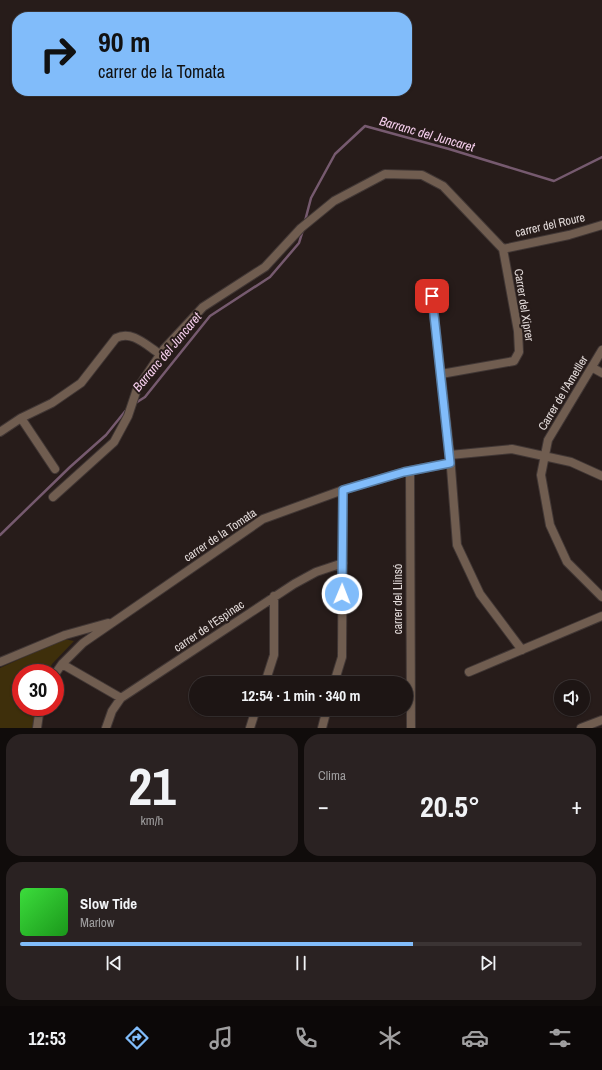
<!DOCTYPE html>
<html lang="es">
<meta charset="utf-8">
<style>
body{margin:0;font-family:"Archivo Narrow",sans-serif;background:#2a2222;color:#f1f3f6;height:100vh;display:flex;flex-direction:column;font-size:15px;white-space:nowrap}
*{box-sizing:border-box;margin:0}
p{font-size:13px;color:#a09fa0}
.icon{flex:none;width:22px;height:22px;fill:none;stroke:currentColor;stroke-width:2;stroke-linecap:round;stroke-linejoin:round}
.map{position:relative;height:728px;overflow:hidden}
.details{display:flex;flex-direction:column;gap:6px;padding:6px;background:#100c0b;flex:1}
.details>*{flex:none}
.guide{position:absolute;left:12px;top:12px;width:400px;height:84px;border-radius:16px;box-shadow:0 1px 3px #0004,0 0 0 1px #3b3434;background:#81bcfa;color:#111;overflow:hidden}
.buttons{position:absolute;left:554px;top:680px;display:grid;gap:8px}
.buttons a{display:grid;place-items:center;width:36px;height:36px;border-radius:50%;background:#1d1514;box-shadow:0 1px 3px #0004,0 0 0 1px #3b3434;font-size:20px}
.speed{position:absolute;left:12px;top:664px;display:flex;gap:8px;font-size:20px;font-weight:700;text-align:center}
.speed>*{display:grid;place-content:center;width:52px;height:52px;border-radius:50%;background:#1d1514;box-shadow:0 1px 3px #0004,0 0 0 1px #3b3434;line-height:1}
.speed .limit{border:6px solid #d22;background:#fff;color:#111}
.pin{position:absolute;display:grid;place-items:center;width:34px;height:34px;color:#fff;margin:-17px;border-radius:8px;box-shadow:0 2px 6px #0006}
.me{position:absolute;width:44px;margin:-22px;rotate:1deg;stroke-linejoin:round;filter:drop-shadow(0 0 3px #0008)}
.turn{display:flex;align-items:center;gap:14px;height:84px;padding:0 20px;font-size:18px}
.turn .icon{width:52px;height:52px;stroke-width:2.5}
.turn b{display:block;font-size:28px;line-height:34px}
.big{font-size:30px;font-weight:800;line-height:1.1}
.details .widget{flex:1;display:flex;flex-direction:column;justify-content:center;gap:6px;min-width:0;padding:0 14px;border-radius:16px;background:#2a2222}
.details .dial{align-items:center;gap:0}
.dial b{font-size:52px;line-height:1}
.song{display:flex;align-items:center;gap:12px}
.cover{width:48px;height:48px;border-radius:6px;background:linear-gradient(135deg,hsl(120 70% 55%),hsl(120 70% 35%))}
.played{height:4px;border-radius:2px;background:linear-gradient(90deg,#81bcfa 70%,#3b3434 70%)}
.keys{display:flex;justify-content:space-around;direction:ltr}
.heat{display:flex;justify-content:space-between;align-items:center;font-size:22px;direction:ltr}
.details .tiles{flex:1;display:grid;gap:6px;grid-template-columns:1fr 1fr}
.widget:last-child{grid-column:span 2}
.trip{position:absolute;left:189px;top:676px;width:224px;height:40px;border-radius:20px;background:#1d1514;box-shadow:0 1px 3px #0004,0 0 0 1px #3b3434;font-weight:800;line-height:40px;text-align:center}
.dock{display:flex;height:64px;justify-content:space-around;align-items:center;background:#0c0808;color:#a09fa0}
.dock .icon{width:28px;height:28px}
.dock .selected{color:#81bcfa}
.dock b{font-size:18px;color:#f1f3f6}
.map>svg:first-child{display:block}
.green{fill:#3e2f0b}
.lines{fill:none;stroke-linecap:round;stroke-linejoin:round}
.stream{stroke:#765a6f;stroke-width:2.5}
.street-casing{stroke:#413735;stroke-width:10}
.street{stroke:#705d50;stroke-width:8}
.route-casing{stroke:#547aa2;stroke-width:10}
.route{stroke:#81bcfa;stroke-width:7}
.labels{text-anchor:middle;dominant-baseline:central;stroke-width:4;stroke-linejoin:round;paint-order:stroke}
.street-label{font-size:12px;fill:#e2dad9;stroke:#271c1a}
.water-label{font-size:13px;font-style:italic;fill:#f7cfee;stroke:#271c1a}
</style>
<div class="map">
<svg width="602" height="728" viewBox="0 0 602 728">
<rect width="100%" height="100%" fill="#271c1a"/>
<!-- green -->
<path class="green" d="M64,639L74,641L52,664L48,673H21V707H35L33,728H0V668Z"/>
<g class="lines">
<!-- stream -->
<path class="stream" d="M305,221L311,198L335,154L365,126L449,149L554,181L602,157
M134,404L145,397L210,316L270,277L299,243L303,230
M0,535L70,467L106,435L127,409"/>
<defs>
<path id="street" d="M503,249L569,235L602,225
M432,296L450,455L457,545L480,594L522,650
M602,350L548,440L541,475L550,525L567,562L602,597
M593,368L602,373
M441,374L514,361L519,352L518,331L503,249
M21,418L55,469
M0,432L21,418L52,403L81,383L116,338C132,330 146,345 160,354
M450,455L512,449L571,462L602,476
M410,471L411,728
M53,497L114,442L128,416L137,389L164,349L203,307L265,267L301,228L334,201L385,174L422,175L443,186L503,249
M0,662L65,635L108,623
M62,664L121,698
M469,672L602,616
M55,674L62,664L83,643L263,519L343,490L404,472L450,463
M265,683L274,655V596
M334,683L342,657L343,490
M37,728L40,707
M106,728L112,711L121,698L294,584L316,572L343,563
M250,728L256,709
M322,728L327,709
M581,728L602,720"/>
</defs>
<!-- street casing -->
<use href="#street" class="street-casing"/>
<!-- street -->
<use href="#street" class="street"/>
</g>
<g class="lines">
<defs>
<path id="route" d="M342,594L343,490L404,472L450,463L432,296"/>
</defs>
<!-- route casing -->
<use href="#route" class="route-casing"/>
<!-- route -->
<use href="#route" class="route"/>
</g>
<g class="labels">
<!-- street labels -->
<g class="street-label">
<text transform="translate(550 225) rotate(-13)">carrer del Roure</text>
<text transform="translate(524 305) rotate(81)">Carrer del Xiprer</text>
<text transform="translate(563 393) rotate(-59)">Carrer de l'Ametller</text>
<text transform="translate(220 535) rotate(-34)">carrer de la Tomata</text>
<text transform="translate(398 599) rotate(-90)">carrer del Llinsó</text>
<text transform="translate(209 626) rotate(-34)">carrer de l'Espinac</text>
</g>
<!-- water labels -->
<g class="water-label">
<text transform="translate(427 134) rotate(16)">Barranc del Juncaret</text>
<text transform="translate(167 352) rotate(-50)">Barranc del Juncaret</text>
</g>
</g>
</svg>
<div class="buttons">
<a><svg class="icon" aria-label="sound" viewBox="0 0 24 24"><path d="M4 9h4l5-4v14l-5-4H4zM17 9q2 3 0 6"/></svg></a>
</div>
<div class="speed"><div class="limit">30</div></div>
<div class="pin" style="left:432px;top:296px;background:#d93025"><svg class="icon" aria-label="arrive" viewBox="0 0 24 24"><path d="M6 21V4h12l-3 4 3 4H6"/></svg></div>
<svg class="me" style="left:342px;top:594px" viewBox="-20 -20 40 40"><circle r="17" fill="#81bcfa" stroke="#fff" stroke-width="3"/><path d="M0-11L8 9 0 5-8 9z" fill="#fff"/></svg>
<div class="trip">12:54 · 1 min · 340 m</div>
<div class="guide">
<div class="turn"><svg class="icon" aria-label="right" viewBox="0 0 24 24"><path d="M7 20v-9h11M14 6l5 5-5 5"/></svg><div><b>90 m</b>carrer de la Tomata</div></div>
</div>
</div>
<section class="details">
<div class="tiles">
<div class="widget dial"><b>21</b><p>km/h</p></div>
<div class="widget"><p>Clima</p>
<div class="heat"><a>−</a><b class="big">20.5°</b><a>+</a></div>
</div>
<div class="widget">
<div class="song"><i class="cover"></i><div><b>Slow Tide</b><p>Marlow</p></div></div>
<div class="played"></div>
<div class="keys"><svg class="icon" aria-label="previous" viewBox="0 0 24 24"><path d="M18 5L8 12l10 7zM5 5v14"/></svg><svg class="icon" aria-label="pause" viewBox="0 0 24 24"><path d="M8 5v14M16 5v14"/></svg><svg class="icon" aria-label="next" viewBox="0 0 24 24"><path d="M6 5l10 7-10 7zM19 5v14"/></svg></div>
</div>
</div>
</section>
<nav class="dock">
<b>12:53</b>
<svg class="icon selected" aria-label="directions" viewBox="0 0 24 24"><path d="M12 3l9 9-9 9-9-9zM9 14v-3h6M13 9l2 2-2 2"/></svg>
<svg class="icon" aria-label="music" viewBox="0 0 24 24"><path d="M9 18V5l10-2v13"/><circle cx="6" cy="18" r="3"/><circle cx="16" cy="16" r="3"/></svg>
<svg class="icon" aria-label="phone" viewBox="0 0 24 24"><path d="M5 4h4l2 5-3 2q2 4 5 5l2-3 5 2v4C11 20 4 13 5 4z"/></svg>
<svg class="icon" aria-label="climate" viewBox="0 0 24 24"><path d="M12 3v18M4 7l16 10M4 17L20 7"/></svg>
<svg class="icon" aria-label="car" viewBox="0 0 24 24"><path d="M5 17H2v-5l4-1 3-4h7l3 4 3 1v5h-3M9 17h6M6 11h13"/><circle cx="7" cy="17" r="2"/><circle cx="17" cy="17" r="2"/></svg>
<svg class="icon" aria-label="filters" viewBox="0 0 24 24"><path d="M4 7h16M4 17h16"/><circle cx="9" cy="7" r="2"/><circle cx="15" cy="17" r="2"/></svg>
</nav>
